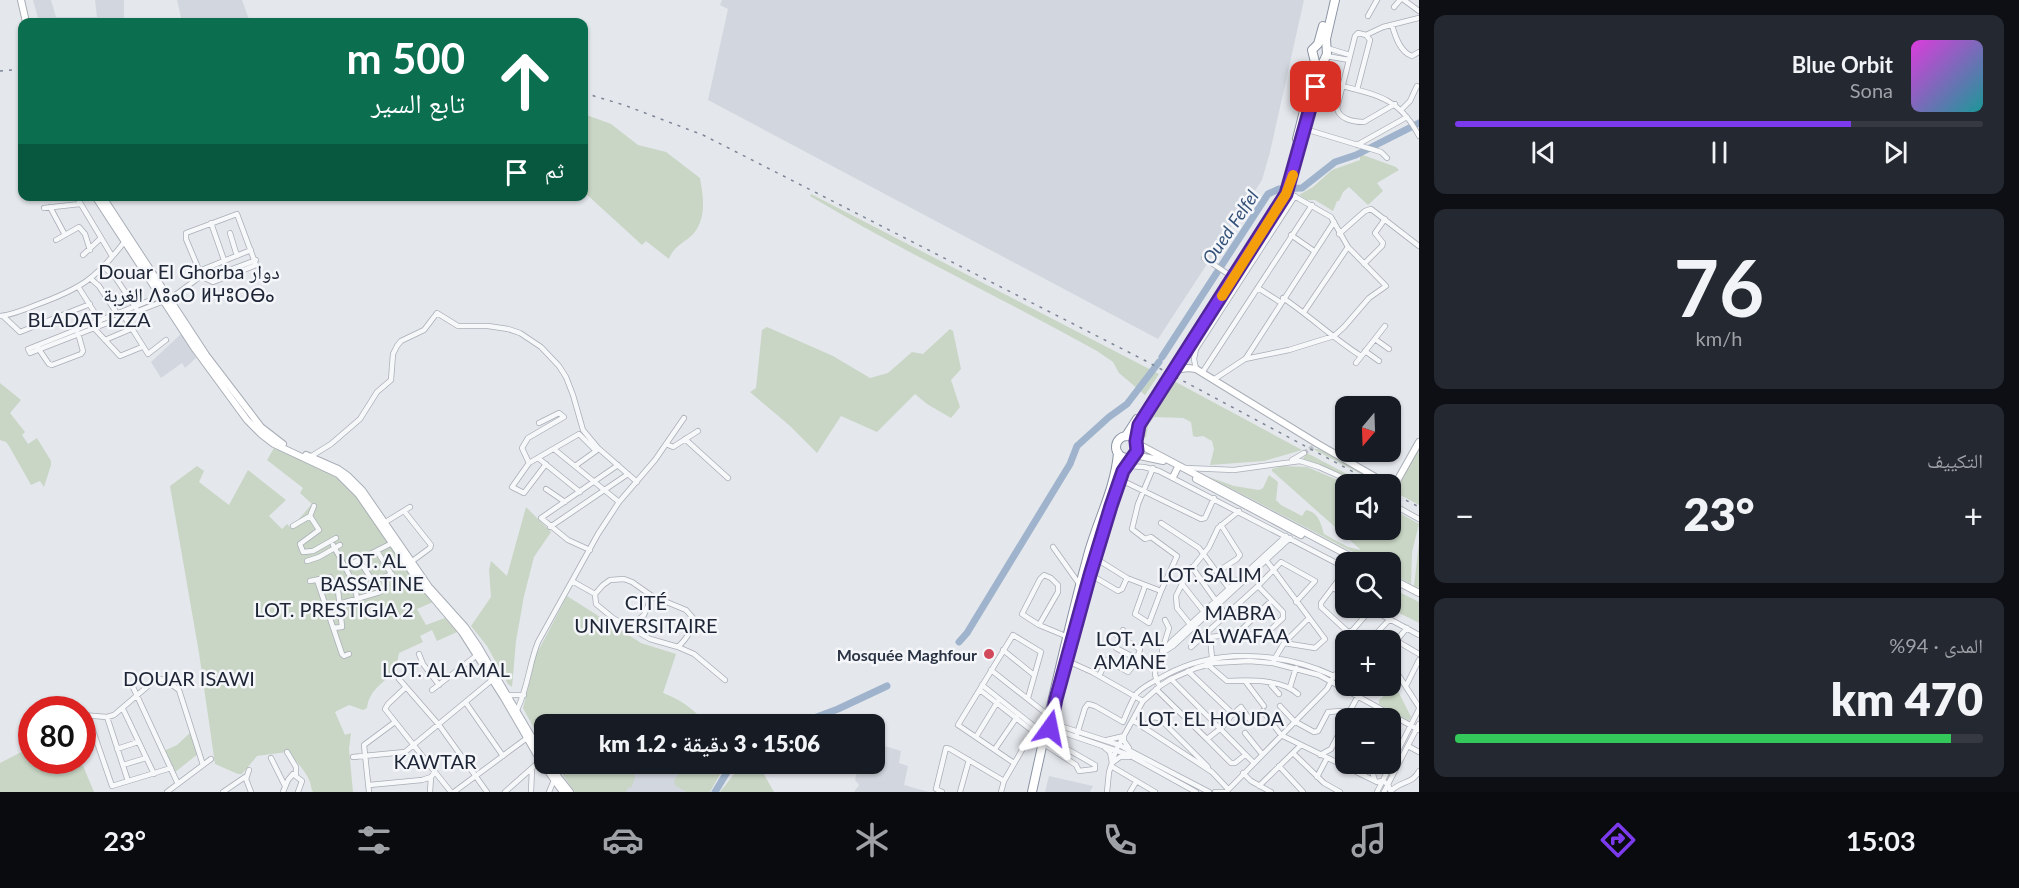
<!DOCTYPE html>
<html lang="ar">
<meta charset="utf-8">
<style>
body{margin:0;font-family:Lato,"Noto Naskh Arabic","Noto Sans Tifinagh",sans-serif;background:#242831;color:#f1f3f6;direction:rtl;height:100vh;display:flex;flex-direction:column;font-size:22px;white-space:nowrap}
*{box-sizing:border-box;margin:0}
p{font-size:20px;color:#9ea1a6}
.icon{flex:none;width:33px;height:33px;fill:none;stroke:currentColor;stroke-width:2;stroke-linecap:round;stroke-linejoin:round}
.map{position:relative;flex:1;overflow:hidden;direction:ltr}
.details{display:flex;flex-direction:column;gap:15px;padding:15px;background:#0d0f14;width:600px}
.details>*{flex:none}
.guide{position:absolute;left:18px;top:18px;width:570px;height:183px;border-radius:12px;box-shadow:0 2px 4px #0004;direction:rtl;background:#0b6e4f;color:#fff;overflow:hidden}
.needle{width:39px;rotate:199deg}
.tools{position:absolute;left:1335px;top:396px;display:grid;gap:12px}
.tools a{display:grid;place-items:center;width:66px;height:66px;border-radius:12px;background:#171b24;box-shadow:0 2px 4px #0004;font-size:30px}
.speed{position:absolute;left:18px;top:696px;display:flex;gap:12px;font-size:30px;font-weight:700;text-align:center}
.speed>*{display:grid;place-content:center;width:78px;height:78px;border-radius:50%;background:#171b24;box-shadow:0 2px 4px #0004;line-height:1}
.speed .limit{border:9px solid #d22;background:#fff;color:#111}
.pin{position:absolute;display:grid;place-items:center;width:51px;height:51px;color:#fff;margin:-26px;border-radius:12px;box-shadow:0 3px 9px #0006}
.me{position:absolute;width:66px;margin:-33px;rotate:12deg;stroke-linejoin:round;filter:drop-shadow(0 0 4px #0008)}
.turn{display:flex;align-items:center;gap:21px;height:126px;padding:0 24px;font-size:27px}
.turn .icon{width:78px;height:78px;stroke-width:2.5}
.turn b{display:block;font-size:42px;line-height:51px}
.then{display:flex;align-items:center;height:57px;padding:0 24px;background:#0003;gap:12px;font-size:22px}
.big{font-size:45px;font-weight:800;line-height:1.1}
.details .tile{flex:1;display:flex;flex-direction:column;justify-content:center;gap:9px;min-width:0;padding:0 21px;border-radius:12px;background:#242831}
.details .dial{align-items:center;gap:0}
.dial b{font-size:78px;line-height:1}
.song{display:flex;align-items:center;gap:18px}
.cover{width:72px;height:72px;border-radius:9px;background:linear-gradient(135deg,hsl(300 70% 55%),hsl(180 70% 35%))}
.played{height:6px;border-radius:3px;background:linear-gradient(90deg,#7c3aed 75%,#363941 75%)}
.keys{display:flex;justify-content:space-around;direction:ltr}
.heat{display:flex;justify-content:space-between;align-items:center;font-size:33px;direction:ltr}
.charge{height:9px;border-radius:4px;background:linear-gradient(90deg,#34c759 94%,#363941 0)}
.trip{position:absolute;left:534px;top:714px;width:351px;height:60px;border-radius:12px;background:#171b24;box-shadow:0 2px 4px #0004;font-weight:800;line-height:60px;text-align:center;direction:rtl}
.dock{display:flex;height:96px;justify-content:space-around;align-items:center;background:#090b0e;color:#9ea1a6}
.dock .icon{width:42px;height:42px}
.dock .active{color:#7c3aed}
.dock b{font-size:27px;color:#f1f3f6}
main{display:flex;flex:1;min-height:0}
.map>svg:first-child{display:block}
.built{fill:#d2d6de}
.green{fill:#c9d6c5}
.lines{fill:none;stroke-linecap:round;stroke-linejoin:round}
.river{stroke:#9fb4cc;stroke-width:7}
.street-tunnel{stroke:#bfc3cb;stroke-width:4.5;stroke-dasharray:4.5 2;stroke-linecap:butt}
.street-casing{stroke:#a9aeb7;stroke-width:6}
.secondary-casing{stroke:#a9aeb7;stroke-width:8}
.highway-casing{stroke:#8b94a3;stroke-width:10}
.street{stroke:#f7f8fa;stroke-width:4.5}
.secondary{stroke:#fff;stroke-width:6}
.highway{stroke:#fff;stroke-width:8}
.rail{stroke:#7d8696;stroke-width:1.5;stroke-dasharray:3 6;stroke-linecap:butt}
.route-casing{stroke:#51269a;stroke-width:15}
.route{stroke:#7c3aed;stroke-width:10}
.slow{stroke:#f59e0b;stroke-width:10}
.poi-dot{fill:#d1495b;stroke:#f4f6f9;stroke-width:2}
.labels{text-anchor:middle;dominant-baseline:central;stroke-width:5;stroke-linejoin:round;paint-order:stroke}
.poi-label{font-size:16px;font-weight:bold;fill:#2b3445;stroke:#f4f6f9;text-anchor:end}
.water-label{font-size:18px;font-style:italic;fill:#34527a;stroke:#f4f6f9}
.quarter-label{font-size:20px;fill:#1d2536;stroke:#f4f6f9}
</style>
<main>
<section class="details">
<div class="tile">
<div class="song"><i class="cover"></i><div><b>Blue Orbit</b><p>Sona</p></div></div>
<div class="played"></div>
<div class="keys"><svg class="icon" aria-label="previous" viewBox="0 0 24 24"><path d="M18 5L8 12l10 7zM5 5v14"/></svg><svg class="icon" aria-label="pause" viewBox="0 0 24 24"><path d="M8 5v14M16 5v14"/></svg><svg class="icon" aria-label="next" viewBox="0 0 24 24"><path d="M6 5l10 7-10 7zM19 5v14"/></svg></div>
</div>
<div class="tile dial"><b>76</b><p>km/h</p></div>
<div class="tile"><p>التكييف</p>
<div class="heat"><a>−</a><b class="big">23°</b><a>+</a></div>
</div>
<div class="tile"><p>المدى · 94%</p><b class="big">470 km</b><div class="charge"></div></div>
</section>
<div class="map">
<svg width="1419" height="792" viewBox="0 0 1419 792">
<rect width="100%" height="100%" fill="#e4e7ec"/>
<!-- built -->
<path class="built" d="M33,0H51L56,17H97L95,0H124V22H39Z
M177,0H242L250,22H182Z
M722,0H1304L1270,152L1262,180L1158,339L708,100L728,9L720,5Z
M182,333L196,358L185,368L182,363L161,378L151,362Z
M875,743L901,751L899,763L908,766L904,785L929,792H854L859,785L855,780L859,764H874Z
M630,764H680L710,792H621Z
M1049,776L1093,786L1090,792H1045Z"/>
<!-- green -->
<path class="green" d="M584,114L611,124L638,145L666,152L700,178C703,195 707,217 694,233C685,243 674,245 669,259L646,241L642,245L584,192Z
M1360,154L1396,167L1399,170L1377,183L1383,191L1368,205L1349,187L1343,192L1339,201H1337L1333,211L1315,200H1307L1299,195L1313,187L1332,170L1360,160Z
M811,194L1159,374L1145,395L1119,373L1113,362L1097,351C1002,298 903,252 810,196Z
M767,327L833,356L870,378L888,373L912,352L923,354L950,329L953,331L961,369L951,380L960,407L951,418L927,404L915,394L877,432L841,416L817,453L790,426L750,392L756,388L762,330Z
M1172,380L1302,450L1264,461L1210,465L1214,449L1212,441L1203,436L1196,437L1193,436L1191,422L1183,418L1154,417L1148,425L1146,437L1141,438C1142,418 1161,396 1172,380Z
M0,383L21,400L10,413L25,432L22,435L28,444L37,438L51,461V465L44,487L40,481L31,485L9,446L6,442L0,440Z
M1419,445V505L1391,490L1390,487L1397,490Z
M274,448L331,474L354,491L433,602L417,609L426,625L445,618L457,632L437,641L432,630L420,636L423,642L399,653C395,684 370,682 367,708L363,710L349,705L335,712L345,735L351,733L349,749L353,792H313C311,789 311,786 310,782C306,771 295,760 287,752L257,756L242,774H238L215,764L199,653L170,486L197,466L204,471L199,482L229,505L248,470L286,500L269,516L282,529L287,524L291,528L312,504L300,493L303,488L267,460Z
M1313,449H1318L1386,484H1380Z
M1307,453L1366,484H1361L1302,460Z
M1282,466L1307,467L1347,484L1346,530H1390L1391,508L1419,524L1412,552L1411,584L1391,573L1390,562H1372L1209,477L1234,486L1259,490L1263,488L1269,475L1278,482L1276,500L1281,505L1302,516L1306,510C1318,512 1321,523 1324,534L1348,547L1361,550L1272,471V469Z
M526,507L551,532L534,557L524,596L516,641L512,687L508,684L487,646L471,626L491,597L489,570L491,561L507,576Z
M1419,542V588L1414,586Z
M1391,588L1419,602V623C1408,617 1399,613 1388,608H1390Z
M567,596L641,643L676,654L663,693C682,700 693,709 707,724H544V747L523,708L536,655Z
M1391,677L1411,717L1409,721L1379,704V700L1386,694L1389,686H1390Z
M191,732L199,753L174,773L164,751L177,745Z
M31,747L32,760L81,761L94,792H0V763Z
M555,764H630L629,766L634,769L635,778L631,788L628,787L626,792H575Z
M677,764H729L720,774L710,792H687L676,786L674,781L682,766Z
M742,764H758L774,792H720Z"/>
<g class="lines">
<!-- river -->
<path class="river" d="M1162,357L1268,194L1279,189L1302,188L1335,162L1356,155L1419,123
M959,642L967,633L1070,464L1077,446L1109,417L1127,404L1159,362
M798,724L838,709L887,686
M715,792L732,764"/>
<!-- street-tunnel -->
<path class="street-tunnel" d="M1304,453L1313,447"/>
<defs>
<path id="street" d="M1404,0L1419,11
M1394,7L1400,0
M1368,16L1377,0
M1392,25C1395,36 1400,52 1412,56L1419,52
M1366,35L1383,27L1419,18
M1327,48L1350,55
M1326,56L1349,60
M1342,86C1379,95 1401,100 1419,136
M1357,90L1370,40L1366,35L1358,33L1355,36L1337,108C1339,119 1353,122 1364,122L1395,104
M1401,110L1410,101L1417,86
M1305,129L1381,152L1387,158
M1357,145L1407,117
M76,196L112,256
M50,207L65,235
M44,208L80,204
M211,223L224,260
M230,233L237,256
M1339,234L1365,211L1371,209L1419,246
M1291,235L1314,251
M56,240L79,227L85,234L90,250
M83,255L101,238
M1204,258L1231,276
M1364,264L1382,246L1383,243L1375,233L1385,219
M103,266L115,277L136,308
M199,271L251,250
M91,279L99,286L118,315
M206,279L256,260
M79,288L100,321
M1258,288L1280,302
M1283,298C1310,316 1334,339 1361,356
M170,299L201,276L213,282L256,265L237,214L186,233V239L199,270
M1304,312L1348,247
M0,316C12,315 24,310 36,305C80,289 96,279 125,241
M3,316L20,332L90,304
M124,316L148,354L166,340
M93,327L120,356L142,347
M1375,339L1389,349
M105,340L131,329
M38,348L49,364L52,365L81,354L83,351L78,333
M1365,351L1379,361
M30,353L28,349L161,296
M30,353L164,301
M1246,358L1334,222
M1356,363L1385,326
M1196,369L1194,359L1196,349L1295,196
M1202,373L1312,205
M1213,380L1245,359L1289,350L1334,336L1344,327L1369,298L1386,286L1348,247L1331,217L1287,192
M685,439L728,478
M666,444L673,447L698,431
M554,449L619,502
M310,457L331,444L360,419L377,392L391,380L393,354L397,346L401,341L424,330L437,313L458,326H488L508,329L520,333L541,347L559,366L566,377L573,395L583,430L598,448L637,482
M538,458L580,492
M1292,460L1304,453
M529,463L522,448L528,438L564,417L559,413L539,423
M546,464L524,493L512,487L529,463L579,434L596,451L575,466
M1127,466L1144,467L1159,471L1346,568
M1153,468L1138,504L1132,529L1145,539L1151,537L1177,556L1161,591
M1186,468L1234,470L1300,461L1319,467L1357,484
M1119,479L1201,519L1205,518L1214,498
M546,489L565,502
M1390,503L1419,519
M314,506L310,516L319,530L300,544L303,552L313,551L336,538
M404,511L431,545L430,548L411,562
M384,523L410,507
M1161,523L1199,548L1230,590
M293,526L310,516
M550,527L628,474
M333,545L345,567
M1053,547L1080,585
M590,550L568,540L541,518L618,465
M377,551L395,580
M1095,558L1127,578L1161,591L1149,623L1135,614L1145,586
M1266,560L1325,639L1315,648L1284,643
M307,561L319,557L340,545
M1192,567L1226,615
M1346,570L1321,603V607L1348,632L1352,631L1371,609
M1217,572L1237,559L1240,555L1221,525
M1091,575L1118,591L1122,589L1127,578
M317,580L342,654L344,656L349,654
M310,581L330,577L338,590L342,627L333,628
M374,581L392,574
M572,581L595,594L596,604L613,618L650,639L678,647L694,654L725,680
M1182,584L1205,613
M1333,588L1346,595
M595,594L603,585L610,580L624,579L632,582L652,596L686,610L693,618C691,632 688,637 678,647
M357,599L355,586L345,567L392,543
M339,604L380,592L359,560
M1369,608L1419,635
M1189,623L1177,608L1176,596L1186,576L1209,547L1218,528L1239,511
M1039,625L1058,592V585L1051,578L1044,575L1040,579L1022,614L1039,625L1068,637
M629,627L644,615L652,596
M1123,630L1116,648L1137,659
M1237,634L1271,601
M1210,637L1237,634L1265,635L1283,618V612L1258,586
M1210,637L1212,658
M1370,640L1390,619
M1397,641L1419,654
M1191,647L1258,586L1281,562L1315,581L1296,602
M1390,648L1407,628
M1003,650L1034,675
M1162,651L1169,628L1165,620
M1165,651L1173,646L1290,538
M419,654L423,664L439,685
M1063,659L1092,672L1143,701
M1274,660L1284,643L1308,619
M1390,662L1419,707
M1207,664L1227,681C1249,680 1282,679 1298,694
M991,670L1048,715
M1099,676L1107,660L1128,672L1136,662L1140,649L1115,634
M399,679L439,725L487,792
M1171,679L1254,763
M1245,681L1264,706
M132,685L178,784
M982,685L1045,735
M1271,685L1279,694
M1160,686C1148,670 1160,656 1170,643L1286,536
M1406,686L1419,660
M406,687L388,704L385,709L435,772
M1290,687L1296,668
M1156,689L1207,739C1216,732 1228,724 1232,713L1188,671
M432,690L477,655
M980,690L1044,740
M508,695H524
M466,703L503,756
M1280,706L1294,721L1314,732L1318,731L1328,712L1341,711L1356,718
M123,709L154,774
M517,710C528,688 529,664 538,642L598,534L619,502L655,460L684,418
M1263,711L1281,735L1377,782L1382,781L1388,784L1390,790
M82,715L107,717L114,715L155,680L161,679L168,682L179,690L203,765
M1232,715L1241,707L1250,720
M88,716L112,786L171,768
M107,717L128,781
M1346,718L1358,696
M1134,721L1212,772L1228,789
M1123,722C1127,713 1131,701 1137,693C1145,685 1155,681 1164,676C1216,647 1282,652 1334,676
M1048,725L1051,723L1119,745L1209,792
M1048,725L1050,728L1129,755L1196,792
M1144,728L1153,717L1159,718L1208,767
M1245,733L1262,754
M1077,734L1085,708L1088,704L1095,706L1123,722
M976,737L998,701
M1390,737L1402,742
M1207,739L1231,763H1235L1245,755
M1107,740L1124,736V741L1129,748
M1047,746L1076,765L1079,771L1095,769V765L1048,738
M1408,746L1419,752
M1105,748L1110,752L1112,763L1120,757H1129
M117,749L138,742
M995,749L1017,717
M287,752L296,767V774
M1293,753L1324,783L1340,792
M1320,755L1331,749L1346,720
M353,757L405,752L492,680
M271,758L285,786
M1014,763L958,725L1013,635L1041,652L1028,698
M1370,764L1375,781
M123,765L146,758
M1111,766L1155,792
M1279,766L1303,792
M249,770L246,779L251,792
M1243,773L1251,781L1271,792
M1317,777L1327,758
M369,785L422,780L431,777L435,772L451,792
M1259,786L1301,745
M1391,791C1400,781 1413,784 1419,771
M167,792L211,759
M223,792L245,777
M283,792L288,780L293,774L302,781L298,792
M369,792L364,745L395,722
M430,792L431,777
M454,792L527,738
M505,792L541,760
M531,792L532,769
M549,792L554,780
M942,792L936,789L946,748L950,749L1004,781
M960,792L969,760
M1001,792L1004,781L1033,731
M1107,792L1109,772L1116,750L1143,701L1160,686L1171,679L1196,668L1213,663L1249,661L1273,663L1319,675L1419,730
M1130,792L1136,782
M1215,792H1224
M1226,792L1327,689L1334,676L1346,665
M1377,792L1419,709
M1384,792L1419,724"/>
<path id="secondary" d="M21,0L26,22
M95,196L195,349L247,420L261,434L274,444L338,474L359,495L414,575L462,632L504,698L540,760L563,792
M102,196L206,355L261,427L283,444
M1175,370L1188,368L1196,369L1318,444L1384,482L1393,483L1397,481L1419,442
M1138,444L1361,562
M306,455L338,469L348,476L362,490L429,587L465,627L478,646L544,758
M1135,455L1163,461
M1173,477L1177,469
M1196,479L1301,535
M1390,578L1419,593
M548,764L570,792"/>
<path id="highway" d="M1312,78L1315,62L1312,50L1318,44L1323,26
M1297,139L1307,99
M1126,436L1137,419
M1116 447a11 11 0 1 1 22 0a11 11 0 1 1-22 0Z
M1136,441L1139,425L1148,409L1175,370L1287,192L1320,69L1327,54L1326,39L1335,0
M1073,640L1090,575L1119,479L1131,458
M1032,792C1049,714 1066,636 1087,559C1096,523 1115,490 1118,453"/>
</defs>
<!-- street casing -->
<use href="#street" class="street-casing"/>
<!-- secondary casing -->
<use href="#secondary" class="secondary-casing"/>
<!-- highway casing -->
<use href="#highway" class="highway-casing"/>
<!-- street -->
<use href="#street" class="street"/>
<!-- secondary -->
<use href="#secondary" class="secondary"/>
<!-- highway -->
<use href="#highway" class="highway"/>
<!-- rail -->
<path class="rail" d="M0,71L22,69
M584,93L624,105L703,135L1144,360L1376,484
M1390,492L1419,507"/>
</g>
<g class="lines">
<defs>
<path id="route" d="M1050,728L1056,699L1090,575L1111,506L1123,471L1137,451L1136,441L1139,425L1286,194L1316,87"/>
</defs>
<!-- route casing -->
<use href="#route" class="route-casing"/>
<!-- route -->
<use href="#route" class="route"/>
<!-- slow -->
<path class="slow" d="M1222,296L1286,194L1293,175"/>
</g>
<!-- markers -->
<circle class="poi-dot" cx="989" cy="654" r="6"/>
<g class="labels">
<!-- poi labels -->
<g class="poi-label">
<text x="977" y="654">Mosquée Maghfour</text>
</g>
<!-- water labels -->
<g class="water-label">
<text transform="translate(1230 227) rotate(-56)">Oued Felfel</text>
</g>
<!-- quarter labels -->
<g class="quarter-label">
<text x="189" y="271">Douar El Ghorba دوار<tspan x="189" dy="23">الغربة ⴷⵓⴰⵔ ⵍⵖⵓⵔⴱⴰ</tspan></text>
<text x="89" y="319">BLADAT IZZA</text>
<text x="372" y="560">LOT. AL<tspan x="372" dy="23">BASSATINE</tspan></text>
<text x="1210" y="574">LOT. SALIM</text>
<text x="646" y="602">CITÉ<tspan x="646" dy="23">UNIVERSITAIRE</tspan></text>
<text x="334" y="609">LOT. PRESTIGIA 2</text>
<text x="1240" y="612">MABRA<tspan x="1240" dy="23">AL WAFAA</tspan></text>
<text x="1130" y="638">LOT. AL<tspan x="1130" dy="23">AMANE</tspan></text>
<text x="446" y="669">LOT. AL AMAL</text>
<text x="189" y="678">DOUAR ISAWI</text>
<text x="1211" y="718">LOT. EL HOUDA</text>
<text x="435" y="761">KAWTAR</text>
</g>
</g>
</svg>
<div class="tools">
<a><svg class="needle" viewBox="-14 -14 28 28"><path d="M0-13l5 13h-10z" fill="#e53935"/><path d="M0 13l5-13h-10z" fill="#9ea1a6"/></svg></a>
<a><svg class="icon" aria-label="sound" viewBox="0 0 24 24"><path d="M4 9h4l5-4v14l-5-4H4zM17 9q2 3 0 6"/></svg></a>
<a><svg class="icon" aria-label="search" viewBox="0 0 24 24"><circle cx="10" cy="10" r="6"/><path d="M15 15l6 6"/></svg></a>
<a>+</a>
<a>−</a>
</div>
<div class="speed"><div class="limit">80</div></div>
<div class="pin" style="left:1316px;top:87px;background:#d93025"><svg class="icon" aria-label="arrive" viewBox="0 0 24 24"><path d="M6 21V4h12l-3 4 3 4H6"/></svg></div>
<svg class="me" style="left:1050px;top:728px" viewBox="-20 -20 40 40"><path d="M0-17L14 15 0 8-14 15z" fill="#7c3aed" stroke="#fff" stroke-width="4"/></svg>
<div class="trip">15:06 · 3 دقيقة · 1.2 km</div>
<div class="guide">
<div class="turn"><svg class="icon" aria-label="ahead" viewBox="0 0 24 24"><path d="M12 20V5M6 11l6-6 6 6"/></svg><div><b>500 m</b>تابع السير</div></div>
<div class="then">ثم<svg class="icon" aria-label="arrive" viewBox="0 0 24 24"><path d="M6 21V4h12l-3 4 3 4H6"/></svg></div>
</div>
</div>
</main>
<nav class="dock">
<b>15:03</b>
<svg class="icon active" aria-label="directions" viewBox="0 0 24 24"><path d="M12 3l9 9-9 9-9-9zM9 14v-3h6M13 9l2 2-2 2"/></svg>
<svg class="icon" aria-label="music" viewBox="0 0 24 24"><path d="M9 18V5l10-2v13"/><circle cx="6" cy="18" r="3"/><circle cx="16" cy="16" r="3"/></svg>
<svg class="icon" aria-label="phone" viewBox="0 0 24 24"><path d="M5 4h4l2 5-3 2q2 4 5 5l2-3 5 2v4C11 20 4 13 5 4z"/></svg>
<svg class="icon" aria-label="climate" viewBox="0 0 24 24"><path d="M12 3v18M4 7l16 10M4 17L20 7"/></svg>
<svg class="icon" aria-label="car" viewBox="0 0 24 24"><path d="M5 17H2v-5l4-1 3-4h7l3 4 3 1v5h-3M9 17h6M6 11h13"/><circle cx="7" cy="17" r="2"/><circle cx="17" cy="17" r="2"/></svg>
<svg class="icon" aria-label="filters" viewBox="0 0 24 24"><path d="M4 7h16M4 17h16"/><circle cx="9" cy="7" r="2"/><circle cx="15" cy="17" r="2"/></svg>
<b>23°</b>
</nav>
